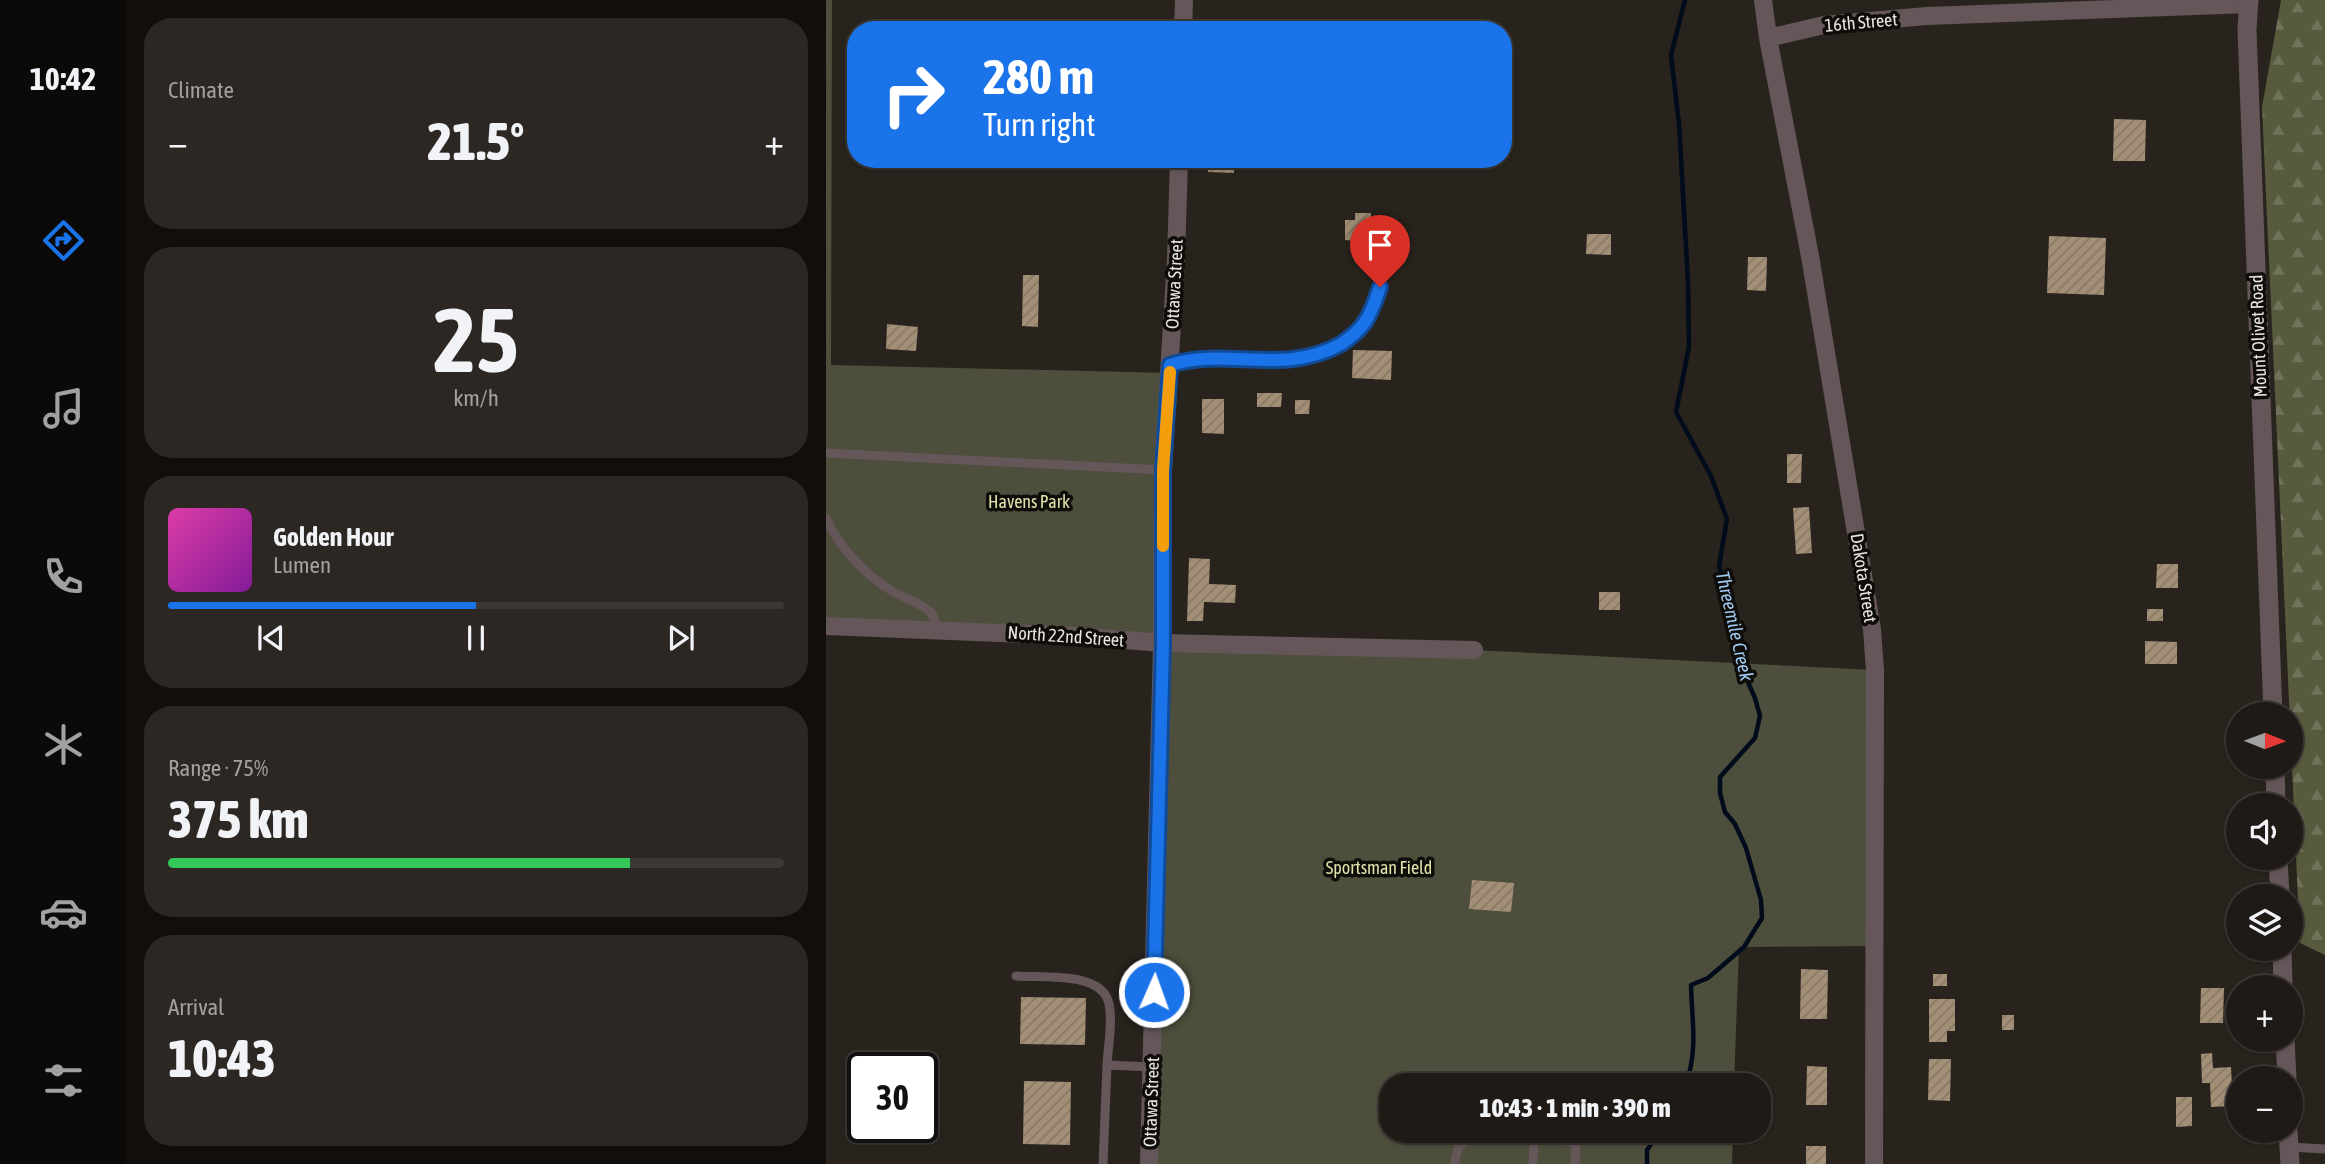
<!DOCTYPE html>
<meta charset="utf-8">
<style>
body{margin:0;font-family:"Asap Condensed",sans-serif;background:#2c2723;color:#f1f3f6;height:100vh;display:flex;flex-direction:column;font-size:26px;white-space:nowrap}
*{box-sizing:border-box;margin:0}
p{font-size:23px;color:#a1a1a1}
.icon{flex:none;width:38px;height:38px;fill:none;stroke:currentColor;stroke-width:2;stroke-linecap:round;stroke-linejoin:round}
.map{position:relative;flex:1;overflow:hidden}
.side{display:flex;flex-direction:column;gap:18px;padding:18px;background:#110e0c;width:700px}
.side>*{flex:none}
.hud{position:absolute;left:21px;top:21px;width:665px;height:147px;border-radius:28px;box-shadow:0 2px 5px #0004,0 0 0 2px #3c3835;background:#1a73e8;color:#fff;overflow:hidden}
.needle{width:46px;rotate:91deg}
.buttons{position:absolute;left:1400px;top:702px;display:grid;gap:14px}
.buttons a{display:grid;place-items:center;width:77px;height:77px;border-radius:50%;background:#1f1a16;box-shadow:0 2px 5px #0004,0 0 0 2px #3c3835;font-size:35px}
.speed{position:absolute;left:21px;top:1052px;display:flex;gap:14px;font-size:35px;font-weight:700;text-align:center}
.speed>*{display:grid;place-content:center;width:91px;height:91px;border-radius:50%;background:#1f1a16;box-shadow:0 2px 5px #0004,0 0 0 2px #3c3835;line-height:1}
.speed .limit{border:4px solid #111;border-radius:10px;background:#fff;color:#111}
.pin{position:absolute;display:grid;place-items:center;width:60px;height:60px;color:#fff;margin:-72px -30px;border-radius:50% 50% 50% 0;rotate:-45deg;box-shadow:0 0 7px #0007}
.pin .icon{rotate:45deg}
.me{position:absolute;width:77px;margin:-38px;rotate:2deg;stroke-linejoin:round;filter:drop-shadow(0 0 5px #0008)}
.turn{display:flex;align-items:center;gap:24px;height:147px;padding:0 21px;font-size:32px}
.turn .icon{width:91px;height:91px;stroke-width:2.5}
.turn b{display:block;font-size:49px;line-height:60px}
.big{font-size:52px;font-weight:800;line-height:1.1}
.side .widget{flex:1;display:flex;flex-direction:column;justify-content:center;gap:10px;min-width:0;padding:0 24px;border-radius:28px;background:#2c2723}
.side .dial{align-items:center;gap:0}
.dial b{font-size:91px;line-height:1}
.song{display:flex;align-items:center;gap:21px}
.cover{width:84px;height:84px;border-radius:10px;background:linear-gradient(135deg,hsl(320 70% 55%),hsl(290 70% 35%))}
.played{height:7px;border-radius:4px;background:linear-gradient(90deg,#1a73e8 50%,#3c3835 50%)}
.keys{display:flex;justify-content:space-around;direction:ltr}
.heat{display:flex;justify-content:space-between;align-items:center;font-size:38px;direction:ltr}
.charge{height:10px;border-radius:5px;background:linear-gradient(90deg,#34c759 75%,#3c3835 0)}
.trip{position:absolute;left:553px;top:1073px;width:392px;height:70px;border-radius:28px;background:#1f1a16;box-shadow:0 2px 5px #0004,0 0 0 2px #3c3835;font-weight:800;line-height:70px;text-align:center}
main{display:flex;flex:1;min-height:0}
.dock{display:flex;flex-direction:column;width:126px;justify-content:space-around;align-items:center;background:#0c0a09;color:#a1a1a1}
.dock .icon{width:49px;height:49px}
.dock .on{color:#1a73e8}
.dock b{font-size:32px;color:#f1f3f6}
.map>svg:first-child{display:block}
.forest{fill:url(#forest-firs)}
.park{fill:#4d4e3b}
.lines{fill:none;stroke-linecap:round;stroke-linejoin:round}
.stream{stroke:#000b1b;stroke-width:4.5}
.building{fill:url(#building-hatch)}
.service{stroke:#65565a;stroke-width:9}
.minor{stroke:#65565a;stroke-width:18}
.tertiary{stroke:#65565a;stroke-width:19}
.route-casing{stroke:#114b97;stroke-width:18}
.route{stroke:#1a73e8;stroke-width:12}
.slow{stroke:#f59e0b;stroke-width:12}
.labels{text-anchor:middle;dominant-baseline:central;stroke-width:7;stroke-linejoin:round;paint-order:stroke}
.street-label{font-size:18px;fill:#e9e5e1;stroke:#0f0d0a}
.park-label{font-size:18px;fill:#dee3ab;stroke:#0f0d0a}
.water-label{font-size:19px;font-style:italic;fill:#9ecaf2;stroke:#0f0d0a}
</style>
<main>
<nav class="dock">
<b>10:42</b>
<svg class="icon on" aria-label="directions" viewBox="0 0 24 24"><path d="M12 3l9 9-9 9-9-9zM9 14v-3h6M13 9l2 2-2 2"/></svg>
<svg class="icon" aria-label="music" viewBox="0 0 24 24"><path d="M9 18V5l10-2v13"/><circle cx="6" cy="18" r="3"/><circle cx="16" cy="16" r="3"/></svg>
<svg class="icon" aria-label="phone" viewBox="0 0 24 24"><path d="M5 4h4l2 5-3 2q2 4 5 5l2-3 5 2v4C11 20 4 13 5 4z"/></svg>
<svg class="icon" aria-label="climate" viewBox="0 0 24 24"><path d="M12 3v18M4 7l16 10M4 17L20 7"/></svg>
<svg class="icon" aria-label="car" viewBox="0 0 24 24"><path d="M5 17H2v-5l4-1 3-4h7l3 4 3 1v5h-3M9 17h6M6 11h13"/><circle cx="7" cy="17" r="2"/><circle cx="17" cy="17" r="2"/></svg>
<svg class="icon" aria-label="filters" viewBox="0 0 24 24"><path d="M4 7h16M4 17h16"/><circle cx="9" cy="7" r="2"/><circle cx="15" cy="17" r="2"/></svg>
</nav>
<section class="side">
<div class="widget"><p>Climate</p>
<div class="heat"><a>−</a><b class="big">21.5°</b><a>+</a></div>
</div>
<div class="widget dial"><b>25</b><p>km/h</p></div>
<div class="widget">
<div class="song"><i class="cover"></i><div><b>Golden Hour</b><p>Lumen</p></div></div>
<div class="played"></div>
<div class="keys"><svg class="icon" aria-label="previous" viewBox="0 0 24 24"><path d="M18 5L8 12l10 7zM5 5v14"/></svg><svg class="icon" aria-label="pause" viewBox="0 0 24 24"><path d="M8 5v14M16 5v14"/></svg><svg class="icon" aria-label="next" viewBox="0 0 24 24"><path d="M6 5l10 7-10 7zM19 5v14"/></svg></div>
</div>
<div class="widget"><p>Range · 75%</p><b class="big">375 km</b><div class="charge"></div></div>
<div class="widget"><p>Arrival</p><b class="big">10:43</b></div>
</section>
<div class="map">
<svg width="1499" height="1164" viewBox="0 0 1499 1164">
<defs>
<pattern id="forest-firs" width="22" height="20" patternUnits="userSpaceOnUse" patternTransform="scale(1.75)"><rect width="22" height="20" fill="#585a3e"/><path d="M5 1l3.5 6h-7zM16 11l3.5 6h-7z" fill="#70725a"/></pattern>
<pattern id="building-hatch" width="6" height="6" patternUnits="userSpaceOnUse" patternTransform="scale(1.75)"><rect width="6" height="6" fill="#a38f76"/><path d="M-1 1l2-2M0 6l6-6M5 7l2-2" fill="none" stroke="#877967"/></pattern>
</defs>
<rect width="100%" height="100%" fill="#29231d"/>
<!-- forest -->
<path class="forest" d="M1455,0H1499V955L1474,943L1436,107Z"/>
<!-- park -->
<path class="park" d="M0,0H6L5,365L344,373L336,643L648,650L1049,670L1050,946L913,947L908,1085H565V1130L907,1131L906,1164H323L336,643L0,625Z"/>
<g class="lines">
<!-- stream -->
<path class="stream" d="M859,0L845,55L853,124L862,281L863,347L850,412L885,476L901,519L893,566L915,638L917,671L929,698L934,716L929,738L894,777V793L899,812L909,824L920,848L935,900L936,918L918,947L882,978L865,985C866,1023 872,1048 860,1085
M821,1164V1150L835,1130"/>
</g>
<!-- building -->
<path class="building" d="M1288,119L1320,120L1319,161H1287Z
M382,159H408V173L382,172Z
M529,213H545V222H551V240H544V248H531V241L519,240V220H529Z
M761,234H785V255L760,254Z
M1223,236L1280,238L1278,295L1221,293Z
M922,257H941L940,291L921,290Z
M197,275H213L212,327L196,326Z
M61,324L92,327L90,351L60,349Z
M527,350L566,351L565,380L526,378Z
M431,393H456L455,407H431Z
M376,399H398V434L376,433Z
M469,400H484L483,414H469Z
M961,454H976L975,483H961Z
M983,507L986,553L970,554L967,508Z
M363,558L384,559L383,584L410,585L409,603L378,602L377,621H361Z
M1331,564H1352V588H1330Z
M773,592H794V610H773Z
M1321,609H1337V621H1321Z
M1319,641L1351,642V664H1319Z
M646,880L688,883L685,912L643,909Z
M975,969L1002,970L1001,1019H974Z
M1107,974H1121V986H1107Z
M1375,988H1398L1397,1023H1374Z
M195,997L260,998L259,1045L194,1044Z
M1103,999H1129V1031H1121V1042H1103Z
M1176,1015H1188V1030H1176Z
M1386,1053L1387,1068L1405,1067L1407,1106L1385,1107L1384,1083H1376L1375,1054Z
M1103,1059H1125L1124,1101L1102,1100Z
M981,1066L1001,1067V1105H980Z
M198,1081L245,1082L244,1145L197,1144Z
M1350,1097H1366V1126L1350,1127Z
M980,1146H1000V1164H980Z"/>
<g class="lines">
<!-- service -->
<path class="service" d="M344,365C402,347 457,377 515,343C524,338 534,331 539,322C546,312 550,299 554,287
M0,453L337,470
M0,518C13,547 39,575 66,591C76,597 99,605 105,613C109,617 109,624 108,629
M190,976C217,978 277,971 283,1004C287,1022 282,1046 281,1065
M1463,1147L1499,1149
M277,1164L281,1065L326,1067
M629,1164C630,1149 634,1143 647,1137L744,1141L750,1147L749,1164
M707,1164L708,1140"/>
<!-- minor -->
<path class="minor" d="M937,0L942,38L984,256L1046,629L1049,670L1048,1164
M357,30L358,0
M942,38L998,25L1101,16L1423,4
M0,626L251,636L336,643L648,650
M323,1164L336,643L337,470L350,260L353,159"/>
<!-- tertiary -->
<path class="tertiary" d="M1423,0L1421,30L1447,714
M1449,766L1450,805
M1452,858L1454,896
M1456,948L1457,987
M1459,1040L1461,1078
M1462,1130L1464,1164"/>
</g>
<g class="lines">
<defs>
<path id="route" d="M328,992L337,643V470L344,365C401,347 458,376 515,344C524,338 533,331 539,322C546,312 550,299 554,287"/>
</defs>
<!-- route casing -->
<use href="#route" class="route-casing"/>
<!-- route -->
<use href="#route" class="route"/>
<!-- slow -->
<path class="slow" d="M337,546V470L344,372"/>
</g>
<g class="labels">
<!-- street labels -->
<g class="street-label">
<text transform="translate(1035 22) rotate(-5)">16th Street</text>
<text transform="translate(348 284) rotate(-87)">Ottawa Street</text>
<text transform="translate(1432 336) rotate(-92)">Mount Olivet Road</text>
<text transform="translate(1038 578) rotate(81)">Dakota Street</text>
<text transform="translate(240 636) rotate(4)">North 22nd Street</text>
<text transform="translate(325 1102) rotate(-88)">Ottawa Street</text>
</g>
<!-- park labels -->
<g class="park-label">
<text x="203" y="501">Havens Park</text>
<text x="553" y="867">Sportsman Field</text>
</g>
<!-- water labels -->
<g class="water-label">
<text transform="translate(909 626) rotate(77)">Threemile Creek</text>
</g>
</g>
</svg>
<div class="buttons">
<a><svg class="needle" viewBox="-14 -14 28 28"><path d="M0-13l5 13h-10z" fill="#e53935"/><path d="M0 13l5-13h-10z" fill="#a1a1a1"/></svg></a>
<a><svg class="icon" aria-label="sound" viewBox="0 0 24 24"><path d="M4 9h4l5-4v14l-5-4H4zM17 9q2 3 0 6"/></svg></a>
<a><svg class="icon" aria-label="layers" viewBox="0 0 24 24"><path d="M12 4l9 5-9 5-9-5zM3 14l9 5 9-5"/></svg></a>
<a>+</a>
<a>−</a>
</div>
<div class="speed"><div class="limit">30</div></div>
<div class="pin" style="left:554px;top:287px;background:#d93025"><svg class="icon" aria-label="arrive" viewBox="0 0 24 24"><path d="M6 21V4h12l-3 4 3 4H6"/></svg></div>
<svg class="me" style="left:328px;top:992px" viewBox="-20 -20 40 40"><circle r="17" fill="#1a73e8" stroke="#fff" stroke-width="3"/><path d="M0-11L8 9 0 5-8 9z" fill="#fff"/></svg>
<div class="trip">10:43 · 1 min · 390 m</div>
<div class="hud">
<div class="turn"><svg class="icon" aria-label="right" viewBox="0 0 24 24"><path d="M7 20v-9h11M14 6l5 5-5 5"/></svg><div><b>280 m</b>Turn right</div></div>
</div>
</div>
</main>
